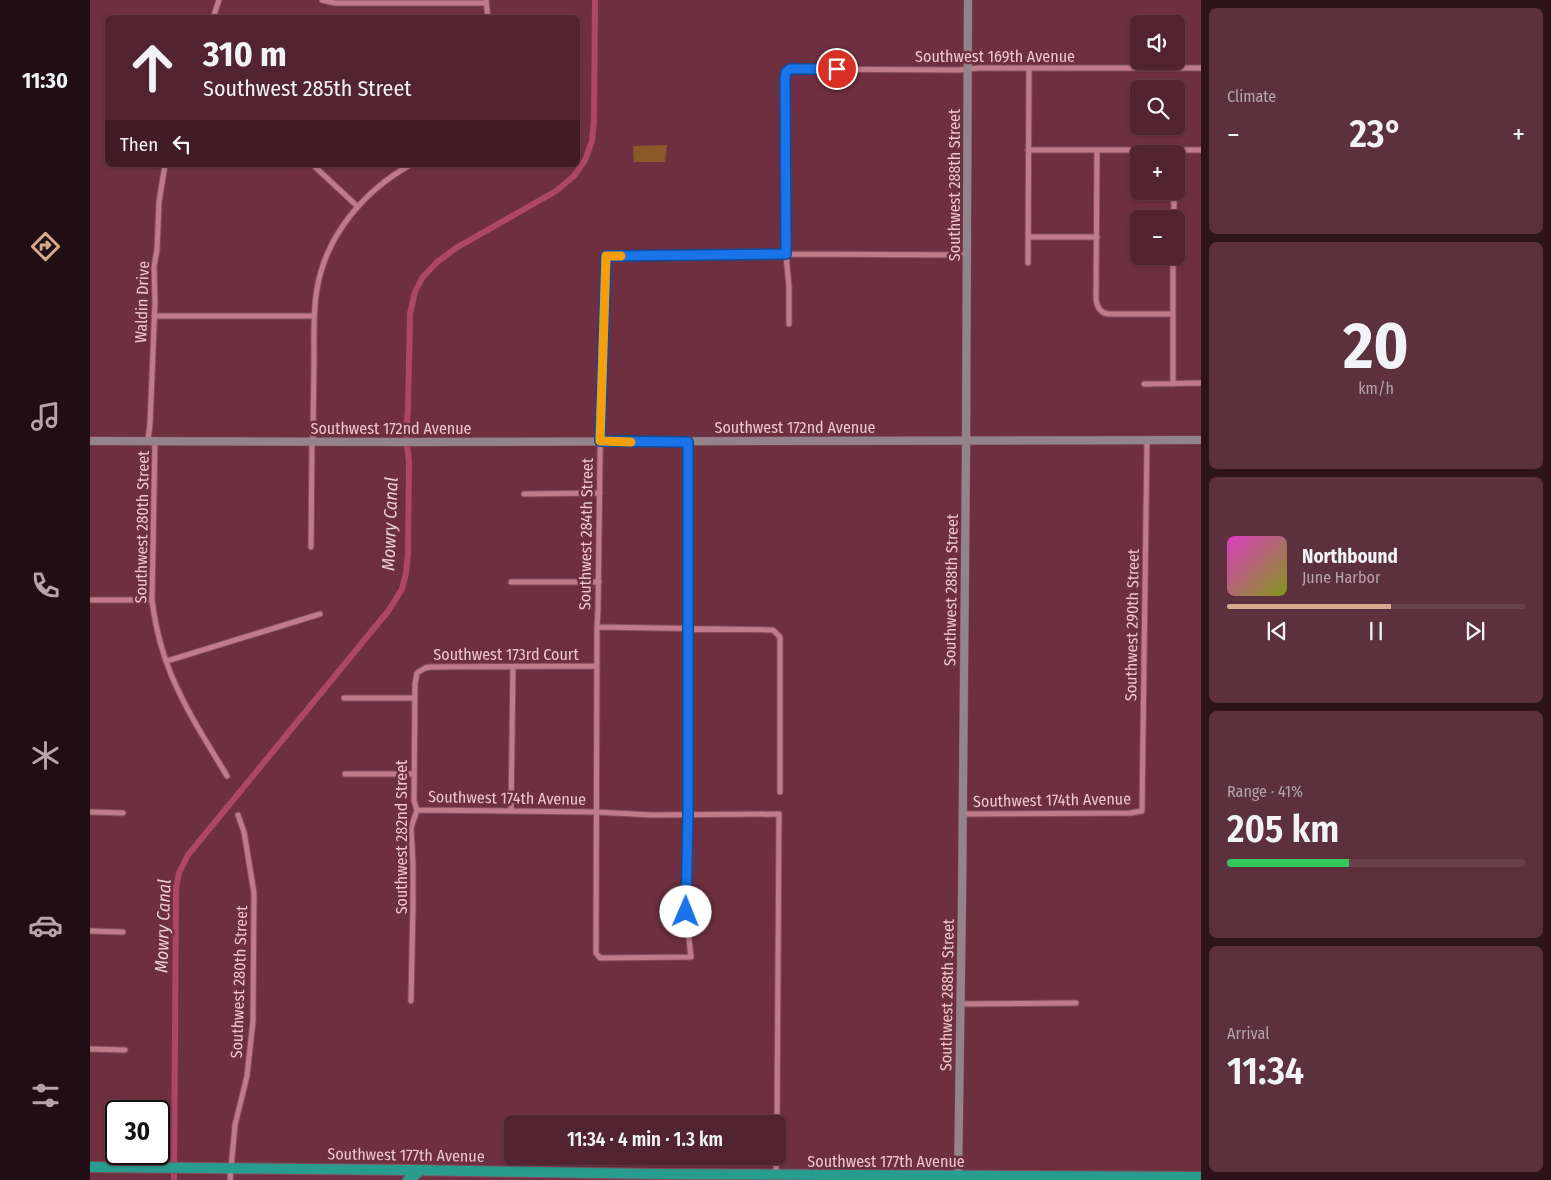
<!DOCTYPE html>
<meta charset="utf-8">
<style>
body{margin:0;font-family:"Fira Sans Condensed",sans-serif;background:#5c303d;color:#f1f3f6;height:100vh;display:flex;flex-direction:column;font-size:19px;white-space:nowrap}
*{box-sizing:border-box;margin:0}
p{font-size:16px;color:#b5a4ab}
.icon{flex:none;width:28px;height:28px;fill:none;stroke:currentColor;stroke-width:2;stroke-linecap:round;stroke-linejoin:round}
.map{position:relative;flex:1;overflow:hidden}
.details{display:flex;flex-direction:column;gap:8px;padding:8px;background:#2d141b;width:350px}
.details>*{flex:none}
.guide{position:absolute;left:15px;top:15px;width:475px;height:152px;border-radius:8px;box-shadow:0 1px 4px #0004,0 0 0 1px #68414d;background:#522431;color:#f1f3f6;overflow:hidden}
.controls{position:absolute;left:1040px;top:15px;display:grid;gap:10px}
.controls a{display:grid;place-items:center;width:55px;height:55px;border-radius:8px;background:#522431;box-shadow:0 1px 4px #0004,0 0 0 1px #68414d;font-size:25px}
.speed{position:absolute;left:15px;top:1100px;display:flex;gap:10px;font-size:25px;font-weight:700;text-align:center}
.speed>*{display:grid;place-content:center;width:65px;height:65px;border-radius:50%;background:#522431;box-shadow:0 1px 4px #0004,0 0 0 1px #68414d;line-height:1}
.speed .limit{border:2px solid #111;border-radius:8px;background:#fff;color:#111}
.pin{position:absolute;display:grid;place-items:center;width:42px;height:42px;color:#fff;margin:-21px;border:2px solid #fff;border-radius:50%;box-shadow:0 1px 5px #0007}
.me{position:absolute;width:55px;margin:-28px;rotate:1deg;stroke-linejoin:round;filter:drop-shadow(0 0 4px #0008)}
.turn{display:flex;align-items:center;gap:18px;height:105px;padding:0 15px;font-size:22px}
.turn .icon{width:65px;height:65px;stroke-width:2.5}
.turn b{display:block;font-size:35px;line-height:42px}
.then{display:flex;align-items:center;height:48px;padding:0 15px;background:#0003;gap:10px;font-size:19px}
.big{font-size:38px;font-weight:600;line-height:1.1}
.details .tile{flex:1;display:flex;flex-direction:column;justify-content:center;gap:8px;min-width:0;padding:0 18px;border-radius:8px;background:#5c303d}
.details .dial{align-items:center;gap:0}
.dial b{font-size:65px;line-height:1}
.song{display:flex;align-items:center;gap:15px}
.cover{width:60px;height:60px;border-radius:8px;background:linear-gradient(135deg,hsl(310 70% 55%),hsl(70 70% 35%))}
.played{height:5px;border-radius:2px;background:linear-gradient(90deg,#d6ab8b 55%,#68414d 55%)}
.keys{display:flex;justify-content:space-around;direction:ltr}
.heat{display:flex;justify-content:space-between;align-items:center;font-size:28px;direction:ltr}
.charge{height:8px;border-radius:4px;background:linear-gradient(90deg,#34c759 41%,#68414d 0)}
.trip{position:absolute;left:414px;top:1115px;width:282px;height:50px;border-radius:8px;background:#522431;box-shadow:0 1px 4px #0004,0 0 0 1px #68414d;font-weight:600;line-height:50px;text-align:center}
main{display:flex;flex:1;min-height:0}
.tabs{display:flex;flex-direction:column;width:90px;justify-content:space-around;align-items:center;background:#210e14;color:#b5a4ab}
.tabs .icon{width:35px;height:35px}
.tabs .current{color:#d6ab8b}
.tabs b{font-size:22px;color:#f1f3f6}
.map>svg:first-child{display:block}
.green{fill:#895a27}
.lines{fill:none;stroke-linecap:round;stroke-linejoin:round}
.canal{stroke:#ae4765;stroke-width:6}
.street-casing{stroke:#824e5d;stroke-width:7}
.secondary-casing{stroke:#824e5d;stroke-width:9}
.highway-casing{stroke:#824e5d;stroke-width:12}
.street{stroke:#c07a8a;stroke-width:5}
.secondary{stroke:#93848c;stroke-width:8}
.highway{stroke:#299c90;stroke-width:10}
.route-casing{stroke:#114b97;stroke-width:12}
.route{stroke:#1a73e8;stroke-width:9}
.slow{stroke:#f59e0b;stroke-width:9}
.labels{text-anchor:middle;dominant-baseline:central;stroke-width:5;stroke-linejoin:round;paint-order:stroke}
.street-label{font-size:16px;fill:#edc6ce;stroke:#6e3041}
.water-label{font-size:18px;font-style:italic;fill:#eccfd5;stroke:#6e3041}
</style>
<main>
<nav class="tabs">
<b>11:30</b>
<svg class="icon current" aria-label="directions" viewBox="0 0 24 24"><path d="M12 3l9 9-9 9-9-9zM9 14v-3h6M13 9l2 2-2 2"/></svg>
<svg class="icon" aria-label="music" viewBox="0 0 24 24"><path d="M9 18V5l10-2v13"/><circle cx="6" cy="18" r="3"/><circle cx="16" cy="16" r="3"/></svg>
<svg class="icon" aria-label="phone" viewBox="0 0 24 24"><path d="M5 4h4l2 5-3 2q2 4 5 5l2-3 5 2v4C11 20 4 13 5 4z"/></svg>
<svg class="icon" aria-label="climate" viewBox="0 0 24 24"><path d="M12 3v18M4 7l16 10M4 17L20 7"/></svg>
<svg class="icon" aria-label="car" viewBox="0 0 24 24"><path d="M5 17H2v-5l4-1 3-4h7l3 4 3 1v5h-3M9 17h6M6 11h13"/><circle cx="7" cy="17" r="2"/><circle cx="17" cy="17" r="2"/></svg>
<svg class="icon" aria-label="filters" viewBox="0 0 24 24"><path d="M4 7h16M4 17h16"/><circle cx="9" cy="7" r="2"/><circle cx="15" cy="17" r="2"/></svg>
</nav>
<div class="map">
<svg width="1111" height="1180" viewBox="0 0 1111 1180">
<rect width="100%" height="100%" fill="#6e3041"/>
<!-- green -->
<path class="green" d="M577,145L575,162H544L543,146Z"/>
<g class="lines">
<!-- canal -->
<path class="canal" d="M84,1180L86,888L89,873L98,855L299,610L312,589L316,573L318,553L319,462L316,437L318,407L320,314L325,292L332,278L347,262L366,248L466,191L484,176L495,160L502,141L504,120L505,0"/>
<defs>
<path id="street" d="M232,0L245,3H396
M396,0L398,18
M123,18L129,0
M938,150H1111
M1007,150L1006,299C1007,307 1010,313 1018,314H1083
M223,165L267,206
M1084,219V191
M938,237H1007
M938,263L939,68
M64,316H224
M699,324V287L696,254L695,77L696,71L700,69L869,70L890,68H1111
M1054,384L1111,383
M1083,384V256
M58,440L60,424L65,302L64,266L67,250L69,202L75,165
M65,440L62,600C66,632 76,667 91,696C104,724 122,750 137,776
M223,441C223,413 224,385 224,357C224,334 223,311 227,289C236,235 274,191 320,165
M598,442V815L596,912L601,957L510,958L506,953L507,627L508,610L510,457L516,256L696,254L877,255
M434,494L510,493
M221,547L222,441
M421,582H509
M0,600H62
M507,627L683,630L690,637V792
M77,661L230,614
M254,698H324
M255,774H324
M327,810L506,812L562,815L689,814L687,1124
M421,811L423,667
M0,812L33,813
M872,814L1040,813L1052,811L1057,440
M0,931L33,932
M321,1001L323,905V865L321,828L327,810L324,801L325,684L327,673L335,668L340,667L506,666
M870,1004L986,1003
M0,1049L35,1050
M686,1174V1156
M140,1180L145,1125L157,1076L163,1021L164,893L154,832L148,815"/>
<path id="secondary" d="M0,441L323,442L1111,440
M868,1180L872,901L876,453L878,0"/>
<path id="highway" d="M0,1167L320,1170L566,1174L1111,1177
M318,1180L331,1170"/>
</defs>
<!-- street casing -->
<use href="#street" class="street-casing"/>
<!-- secondary casing -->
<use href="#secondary" class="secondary-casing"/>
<!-- highway casing -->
<use href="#highway" class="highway-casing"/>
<!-- street -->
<use href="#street" class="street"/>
<!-- secondary -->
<use href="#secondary" class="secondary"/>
<!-- highway -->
<use href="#highway" class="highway"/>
</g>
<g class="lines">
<defs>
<path id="route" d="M596,912L598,815V442L510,441L516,256L696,254L695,77L696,72L700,69H747"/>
</defs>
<!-- route casing -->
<use href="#route" class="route-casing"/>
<!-- route -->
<use href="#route" class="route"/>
<!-- slow -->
<path class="slow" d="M531,256H516L510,441L541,442"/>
</g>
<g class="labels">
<!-- street labels -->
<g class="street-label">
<text x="905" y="56">Southwest 169th Avenue</text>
<text transform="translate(864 185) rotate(-90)">Southwest 288th Street</text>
<text transform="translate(52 302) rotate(-88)">Waldin Drive</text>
<text x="705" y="427">Southwest 172nd Avenue</text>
<text x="301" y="428">Southwest 172nd Avenue</text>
<text transform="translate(52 527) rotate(-89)">Southwest 280th Street</text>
<text transform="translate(496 534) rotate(-89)">Southwest 284th Street</text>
<text transform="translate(861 590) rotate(-89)">Southwest 288th Street</text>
<text transform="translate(1042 625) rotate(-89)">Southwest 290th Street</text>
<text x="416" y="654">Southwest 173rd Court</text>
<text transform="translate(417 798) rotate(1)">Southwest 174th Avenue</text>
<text transform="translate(962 800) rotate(-1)">Southwest 174th Avenue</text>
<text transform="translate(311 837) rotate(-90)">Southwest 282nd Street</text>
<text transform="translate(149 982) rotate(-88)">Southwest 280th Street</text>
<text transform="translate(857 995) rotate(-89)">Southwest 288th Street</text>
<text transform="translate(316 1155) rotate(1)">Southwest 177th Avenue</text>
<text x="796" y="1161">Southwest 177th Avenue</text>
</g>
<!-- water labels -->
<g class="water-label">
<text transform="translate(300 524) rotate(-88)">Mowry Canal</text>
<text transform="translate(73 926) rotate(-88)">Mowry Canal</text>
</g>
</g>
</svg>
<div class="controls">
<a><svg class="icon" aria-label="sound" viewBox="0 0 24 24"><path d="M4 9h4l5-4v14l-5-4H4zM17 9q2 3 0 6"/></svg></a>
<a><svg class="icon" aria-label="search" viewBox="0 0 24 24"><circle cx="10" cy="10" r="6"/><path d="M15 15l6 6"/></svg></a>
<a>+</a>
<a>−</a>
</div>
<div class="speed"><div class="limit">30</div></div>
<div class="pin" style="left:747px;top:69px;background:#d93025"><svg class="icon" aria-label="arrive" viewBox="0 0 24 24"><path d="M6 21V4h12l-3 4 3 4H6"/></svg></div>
<svg class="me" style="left:596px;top:912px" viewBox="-20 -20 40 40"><circle r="19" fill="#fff"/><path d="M0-13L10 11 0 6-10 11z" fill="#1a73e8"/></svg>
<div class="trip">11:34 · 4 min · 1.3 km</div>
<div class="guide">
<div class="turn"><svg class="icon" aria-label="ahead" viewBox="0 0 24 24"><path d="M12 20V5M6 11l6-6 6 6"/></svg><div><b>310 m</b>Southwest 285th Street</div></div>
<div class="then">Then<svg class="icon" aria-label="left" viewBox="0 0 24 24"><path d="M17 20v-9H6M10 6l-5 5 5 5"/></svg></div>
</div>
</div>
<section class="details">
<div class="tile"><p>Climate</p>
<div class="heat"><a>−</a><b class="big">23°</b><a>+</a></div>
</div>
<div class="tile dial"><b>20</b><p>km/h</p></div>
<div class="tile">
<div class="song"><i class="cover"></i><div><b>Northbound</b><p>June Harbor</p></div></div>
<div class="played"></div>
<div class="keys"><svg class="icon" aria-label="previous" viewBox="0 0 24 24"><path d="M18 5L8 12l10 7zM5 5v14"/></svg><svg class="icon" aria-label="pause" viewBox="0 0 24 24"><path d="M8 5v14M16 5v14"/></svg><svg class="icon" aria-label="next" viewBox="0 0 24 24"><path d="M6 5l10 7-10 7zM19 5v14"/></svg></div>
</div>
<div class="tile"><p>Range · 41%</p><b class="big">205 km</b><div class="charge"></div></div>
<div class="tile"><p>Arrival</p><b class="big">11:34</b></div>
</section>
</main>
